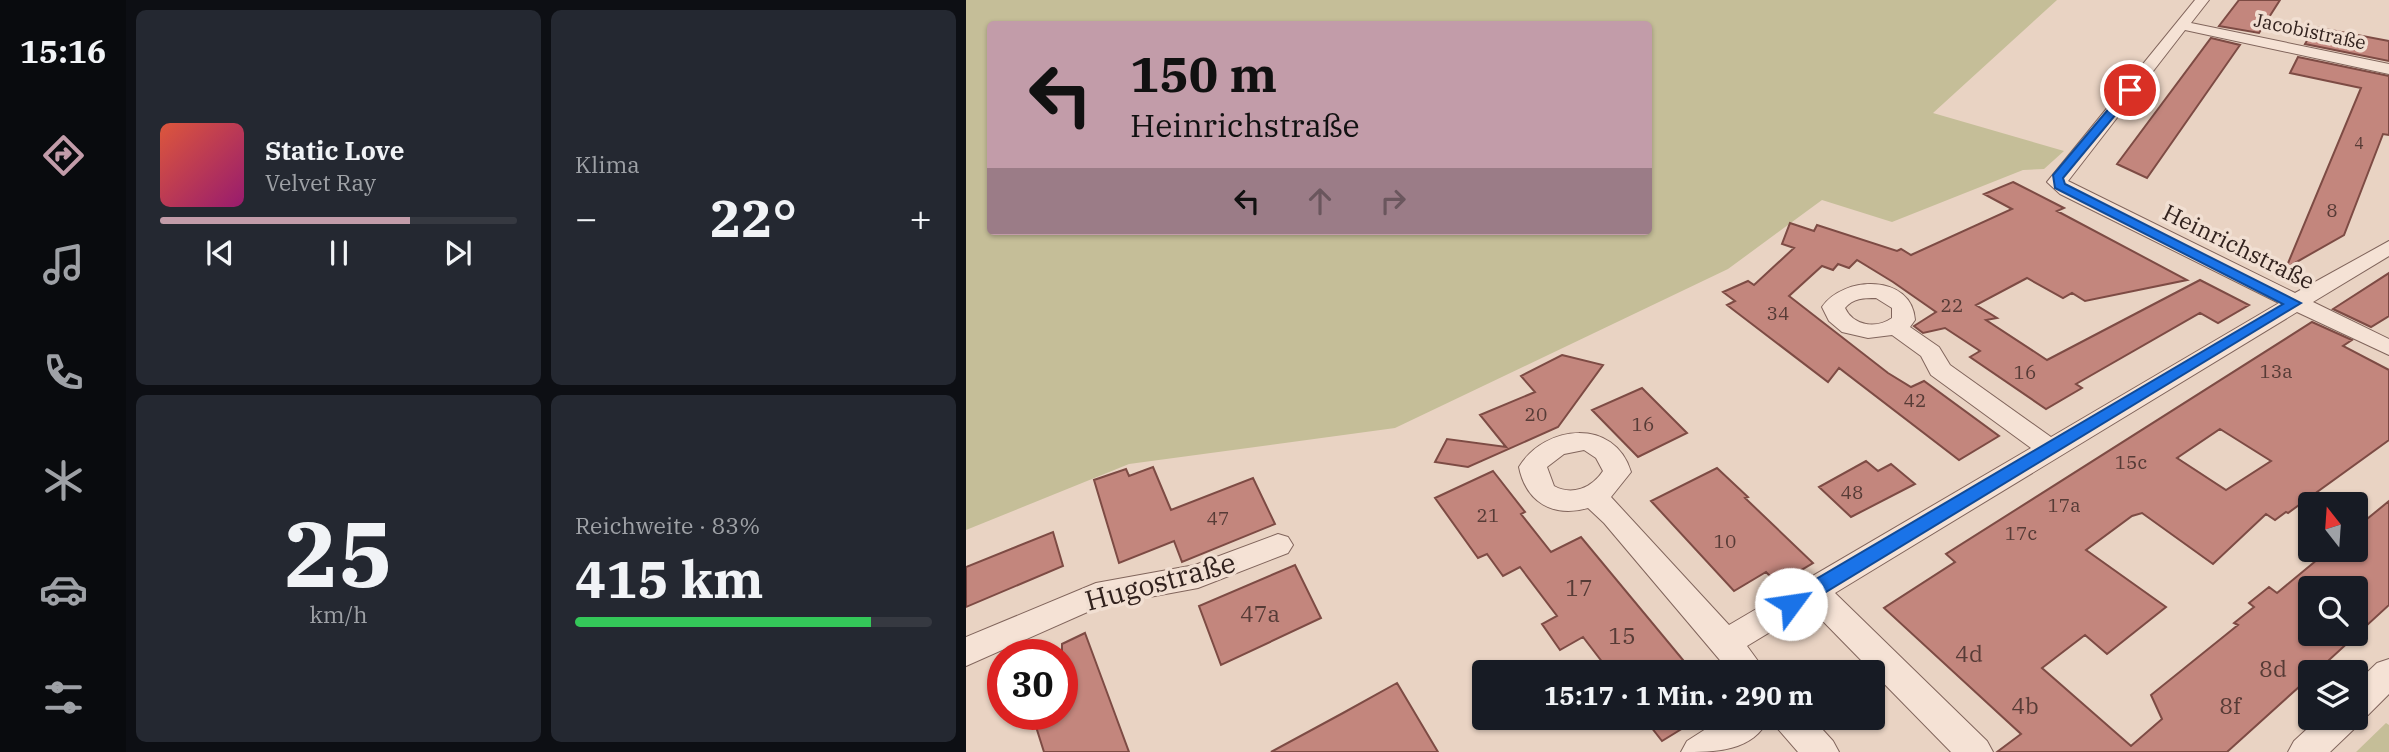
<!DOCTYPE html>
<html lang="de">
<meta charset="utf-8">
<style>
body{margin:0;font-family:"IBM Plex Serif",serif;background:#242831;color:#f1f3f6;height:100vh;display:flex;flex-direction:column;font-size:26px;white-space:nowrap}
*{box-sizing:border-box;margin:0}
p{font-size:23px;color:#9ea1a6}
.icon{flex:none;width:38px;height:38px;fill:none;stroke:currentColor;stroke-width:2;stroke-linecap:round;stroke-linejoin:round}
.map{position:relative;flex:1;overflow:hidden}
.side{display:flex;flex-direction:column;gap:10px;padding:10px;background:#0d0f14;width:840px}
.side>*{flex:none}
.top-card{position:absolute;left:21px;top:21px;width:665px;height:214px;border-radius:7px;box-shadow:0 2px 5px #0004;background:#c29ca9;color:#111;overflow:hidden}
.needle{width:46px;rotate:343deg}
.fabs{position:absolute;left:1332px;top:492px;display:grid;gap:14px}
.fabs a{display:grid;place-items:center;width:70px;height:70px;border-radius:7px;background:#171b24;box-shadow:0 2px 5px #0004;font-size:35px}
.speed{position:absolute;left:21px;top:639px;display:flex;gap:14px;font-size:35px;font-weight:700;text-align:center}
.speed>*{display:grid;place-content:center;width:91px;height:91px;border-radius:50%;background:#171b24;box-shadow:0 2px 5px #0004;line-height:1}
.speed .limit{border:10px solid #d22;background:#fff;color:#111}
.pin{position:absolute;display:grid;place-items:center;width:60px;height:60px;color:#fff;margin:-30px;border:4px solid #fff;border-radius:50%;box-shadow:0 2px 7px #0007}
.me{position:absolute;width:77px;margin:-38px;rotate:59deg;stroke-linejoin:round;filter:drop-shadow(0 0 5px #0008)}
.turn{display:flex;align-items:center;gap:24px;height:147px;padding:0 28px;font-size:32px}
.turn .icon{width:91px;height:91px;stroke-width:2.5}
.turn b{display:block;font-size:49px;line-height:60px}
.lanes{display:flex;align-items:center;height:66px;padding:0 28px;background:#0003;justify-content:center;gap:35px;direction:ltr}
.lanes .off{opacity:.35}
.big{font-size:52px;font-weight:700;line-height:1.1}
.side .widget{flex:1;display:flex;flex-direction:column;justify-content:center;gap:10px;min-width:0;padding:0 24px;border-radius:10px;background:#242831}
.side .dial{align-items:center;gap:0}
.dial b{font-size:91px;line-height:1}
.song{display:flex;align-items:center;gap:21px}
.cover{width:84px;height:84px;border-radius:10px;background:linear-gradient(135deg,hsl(10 70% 55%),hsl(320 70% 35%))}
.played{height:7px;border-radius:4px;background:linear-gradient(90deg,#c29ca9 70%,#363941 70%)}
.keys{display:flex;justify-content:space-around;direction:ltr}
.heat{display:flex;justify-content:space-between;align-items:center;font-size:38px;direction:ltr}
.charge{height:10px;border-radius:5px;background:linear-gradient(90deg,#34c759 83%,#363941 0)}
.side .tiles{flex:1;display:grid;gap:10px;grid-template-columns:repeat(2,1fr)}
.trip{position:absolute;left:506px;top:660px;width:413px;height:70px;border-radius:7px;background:#171b24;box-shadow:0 2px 5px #0004;font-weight:700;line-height:70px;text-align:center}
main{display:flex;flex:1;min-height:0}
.tab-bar{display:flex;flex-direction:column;width:126px;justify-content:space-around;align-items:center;background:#090b0e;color:#9ea1a6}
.tab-bar .icon{width:49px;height:49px}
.tab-bar .active{color:#c29ca9}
.tab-bar b{font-size:32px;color:#f1f3f6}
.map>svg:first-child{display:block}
.green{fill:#c5be98;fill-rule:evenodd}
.building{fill:#c3867d;stroke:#7d4b44;stroke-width:2;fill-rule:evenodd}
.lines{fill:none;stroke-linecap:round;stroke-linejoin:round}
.minor-casing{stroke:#81655c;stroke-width:2}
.minor{fill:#f5e2d5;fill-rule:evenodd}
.route{fill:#1a73e8;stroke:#114b97;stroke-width:2}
.labels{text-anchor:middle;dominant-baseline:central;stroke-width:7;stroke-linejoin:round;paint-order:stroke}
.far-number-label{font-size:16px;fill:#563b36}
.far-street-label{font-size:19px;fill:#32221e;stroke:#f1dfd2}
.number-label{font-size:19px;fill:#563b36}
.street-label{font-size:23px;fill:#32221e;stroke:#f1dfd2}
.near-number-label{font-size:23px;fill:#563b36}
.near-street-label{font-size:28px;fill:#32221e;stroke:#f1dfd2}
</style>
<main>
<nav class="tab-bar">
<b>15:16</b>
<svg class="icon active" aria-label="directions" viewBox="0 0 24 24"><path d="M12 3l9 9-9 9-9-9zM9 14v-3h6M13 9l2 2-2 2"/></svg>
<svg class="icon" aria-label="music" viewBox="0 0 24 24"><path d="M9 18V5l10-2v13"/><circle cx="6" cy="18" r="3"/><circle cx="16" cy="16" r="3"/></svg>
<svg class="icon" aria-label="phone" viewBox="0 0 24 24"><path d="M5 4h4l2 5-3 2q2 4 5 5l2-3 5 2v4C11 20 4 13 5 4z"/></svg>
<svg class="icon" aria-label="climate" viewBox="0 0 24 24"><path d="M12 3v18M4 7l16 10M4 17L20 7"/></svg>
<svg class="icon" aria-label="car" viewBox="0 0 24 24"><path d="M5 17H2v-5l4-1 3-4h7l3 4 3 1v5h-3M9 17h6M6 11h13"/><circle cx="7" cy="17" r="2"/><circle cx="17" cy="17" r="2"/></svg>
<svg class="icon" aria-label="filters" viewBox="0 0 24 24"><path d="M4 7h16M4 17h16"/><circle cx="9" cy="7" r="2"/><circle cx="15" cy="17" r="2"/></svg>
</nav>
<section class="side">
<div class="tiles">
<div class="widget">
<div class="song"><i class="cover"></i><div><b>Static Love</b><p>Velvet Ray</p></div></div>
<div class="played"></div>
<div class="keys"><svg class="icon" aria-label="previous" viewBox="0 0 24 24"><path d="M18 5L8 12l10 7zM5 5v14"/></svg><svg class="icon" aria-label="pause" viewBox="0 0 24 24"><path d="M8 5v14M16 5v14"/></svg><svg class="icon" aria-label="next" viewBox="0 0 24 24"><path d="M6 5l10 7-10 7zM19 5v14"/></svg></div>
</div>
<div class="widget"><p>Klima</p>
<div class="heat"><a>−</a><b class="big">22°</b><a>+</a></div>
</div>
<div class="widget dial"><b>25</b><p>km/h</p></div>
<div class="widget"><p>Reichweite · 83%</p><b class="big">415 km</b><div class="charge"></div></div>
</div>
</section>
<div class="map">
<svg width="1423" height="752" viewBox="0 0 1423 752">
<rect width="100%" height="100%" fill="#e9d3c3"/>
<!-- green -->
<path class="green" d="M0,0H1091L967,113L1098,151L1078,169L1057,170L926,222L856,200L762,269L429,428L163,464L0,530ZM24,24H682V231H24Z
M1420,723L1423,725V752H1390Z"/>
<!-- building -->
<path class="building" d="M1273,0H1314L1293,33L1253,26Z
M1349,27L1423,41V61L1339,44Z
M1245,38L1274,45L1181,178L1151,164Z
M1332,57L1423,76V135L1417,134L1378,235L1320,268L1395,88L1324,73Z
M1047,182L1098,208L1091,211L1221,280L1119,301L1106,293L1097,298L1061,278L1010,305L1031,318L1020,320L1081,360L1234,280L1283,305L1252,323L1234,313L1110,384L1116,388L1080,409L1004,357L1014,351L979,328L957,333L948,326L970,312L927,282L891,260L883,268L872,264L867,270L856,266L823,296L922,373L945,387L958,381L1033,436L993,460L873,368L862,382L761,305L769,301L757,292L782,281L788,285L828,248L816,244L824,223L848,231L851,225L931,251L935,249L945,255L1046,209L1018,194Z
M1423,273V316L1405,327L1367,309Z
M1346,322L1386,340L1377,346L1423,370V440L1322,513L1320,512L1309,520L1300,514L1247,564L1176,513L1166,516L1120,550L1200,607L1141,654L1119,635L1076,668L1165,746L1196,719L1185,695L1272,625L1268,623L1288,607L1283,603L1303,587L1311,593L1363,550H1390V528L1423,501V605L1350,672H1344V677L1261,752H1031L1055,734L918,608L989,562L980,554ZM1254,429L1305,461L1260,490L1211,458ZM1344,588H1390V634H1344Z
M596,355L637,365L592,427L502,467L469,462L481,439L540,447L514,415L569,392L555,376Z
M676,388L721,433L672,457L626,410Z
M900,461L912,471L925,464L949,484L885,517L853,487Z
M187,467L205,510L287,478L309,524L216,562L208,541L153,563L128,480L160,469L163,476Z
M751,468L782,497L779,498L847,563L812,584L800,572L768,591L685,501Z
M527,471L559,512L555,514L585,552L615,537L727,672H644L617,637L594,650L576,624L591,616L554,567L537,576L521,554L512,558L469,498Z
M87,532L97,566L0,607V567Z
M329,565L355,618L255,665L233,606Z
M119,633L146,706L163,752H78L66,714H96V644Z
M431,683L472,752H305L377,713Z
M678,718H716L722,725L696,741Z"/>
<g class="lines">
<defs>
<path id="minor" d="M1229,0H1243L1225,23L1423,64V74L1219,30L1102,181L1329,293L1423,241V256L1347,302L1423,339V355L1331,312L869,593L1021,741L1027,752H985L844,608L781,646L800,672H764L638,523L622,508C587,518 560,502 553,467C579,424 649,418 665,472L645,497L763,625L1065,448L965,375L955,356L926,335L902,338L876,332L863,321L856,307C878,275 946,274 949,320L944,327L973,347L984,365L1085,437L1313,303L1094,194L1081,182ZM910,298L926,308V318C911,329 887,326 879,308C887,298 898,298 910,298ZM618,450L630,458L637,471C626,488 606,496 588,486L581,467L598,454Z
M312,534L322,537L327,545L322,553L232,588L135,606L0,666V637L130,583L229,565Z
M1423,659V694L1402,715L1393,718L1388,729L1364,752H1322L1328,741L1353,718H1390V683L1411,663Z
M757,718H803C787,752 749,752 715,752L721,741Z
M807,718H846L867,741L873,752H832L812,729Z"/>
</defs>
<!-- minor casing -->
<use href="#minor" class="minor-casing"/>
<!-- minor -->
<use href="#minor" class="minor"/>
</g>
<!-- route -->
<path class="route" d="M1161,87L1170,90L1097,178L1099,184L1335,303L832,609H818L815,604L818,598L1317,304L1089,188L1087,175Z"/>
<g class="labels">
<!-- far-number labels -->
<g class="far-number-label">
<text x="1393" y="143">4</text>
</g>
<!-- far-street labels -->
<g class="far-street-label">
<text transform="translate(1344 31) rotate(12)">Jacobistraße</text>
</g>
<!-- number labels -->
<g class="number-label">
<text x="1366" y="210">8</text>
<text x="986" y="305">22</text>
<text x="812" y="313">34</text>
<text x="1310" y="371">13a</text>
<text x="1059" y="372">16</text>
<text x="949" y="400">42</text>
<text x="570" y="414">20</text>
<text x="677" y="424">16</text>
<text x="1165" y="462">15c</text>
<text x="886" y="492">48</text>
<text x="1098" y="505">17a</text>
<text x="522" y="515">21</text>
<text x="252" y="518">47</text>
<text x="1055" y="533">17c</text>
<text x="759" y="541">10</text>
</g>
<!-- street labels -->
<g class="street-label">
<text transform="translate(1273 246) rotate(26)">Heinrichstraße</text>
</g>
<!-- near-number labels -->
<g class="near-number-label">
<text x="613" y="587">17</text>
<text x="294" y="613">47a</text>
<text x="656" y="635">15</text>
<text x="1003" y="653">4d</text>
<text x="1307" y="668">8d</text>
<text x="1059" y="705">4b</text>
<text x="1264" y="705">8f</text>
</g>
<!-- near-street labels -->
<g class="near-street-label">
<text transform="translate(194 581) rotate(-15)">Hugostraße</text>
</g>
</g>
</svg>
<div class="fabs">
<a><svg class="needle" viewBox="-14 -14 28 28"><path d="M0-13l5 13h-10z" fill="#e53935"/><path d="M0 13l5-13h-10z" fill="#9ea1a6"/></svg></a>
<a><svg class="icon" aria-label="search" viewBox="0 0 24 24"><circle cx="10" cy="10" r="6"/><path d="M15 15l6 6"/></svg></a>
<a><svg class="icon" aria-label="layers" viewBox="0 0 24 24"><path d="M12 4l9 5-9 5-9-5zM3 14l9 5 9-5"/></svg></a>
</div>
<div class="speed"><div class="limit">30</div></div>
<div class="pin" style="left:1164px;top:90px;background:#d93025"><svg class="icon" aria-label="arrive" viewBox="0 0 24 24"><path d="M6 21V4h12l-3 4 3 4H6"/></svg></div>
<svg class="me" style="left:825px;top:604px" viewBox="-20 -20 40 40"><circle r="19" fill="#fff"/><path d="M0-13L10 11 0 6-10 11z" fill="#1a73e8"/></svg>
<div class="trip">15:17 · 1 Min. · 290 m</div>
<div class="top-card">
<div class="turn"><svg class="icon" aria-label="left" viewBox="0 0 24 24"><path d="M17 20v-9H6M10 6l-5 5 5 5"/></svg><div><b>150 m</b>Heinrichstraße</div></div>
<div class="lanes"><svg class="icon" aria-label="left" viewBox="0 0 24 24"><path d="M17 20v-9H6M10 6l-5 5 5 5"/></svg><svg class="icon off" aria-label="ahead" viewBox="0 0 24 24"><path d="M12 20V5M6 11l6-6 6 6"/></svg><svg class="icon off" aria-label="right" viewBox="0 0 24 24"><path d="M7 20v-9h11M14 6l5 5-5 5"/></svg></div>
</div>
</div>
</main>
